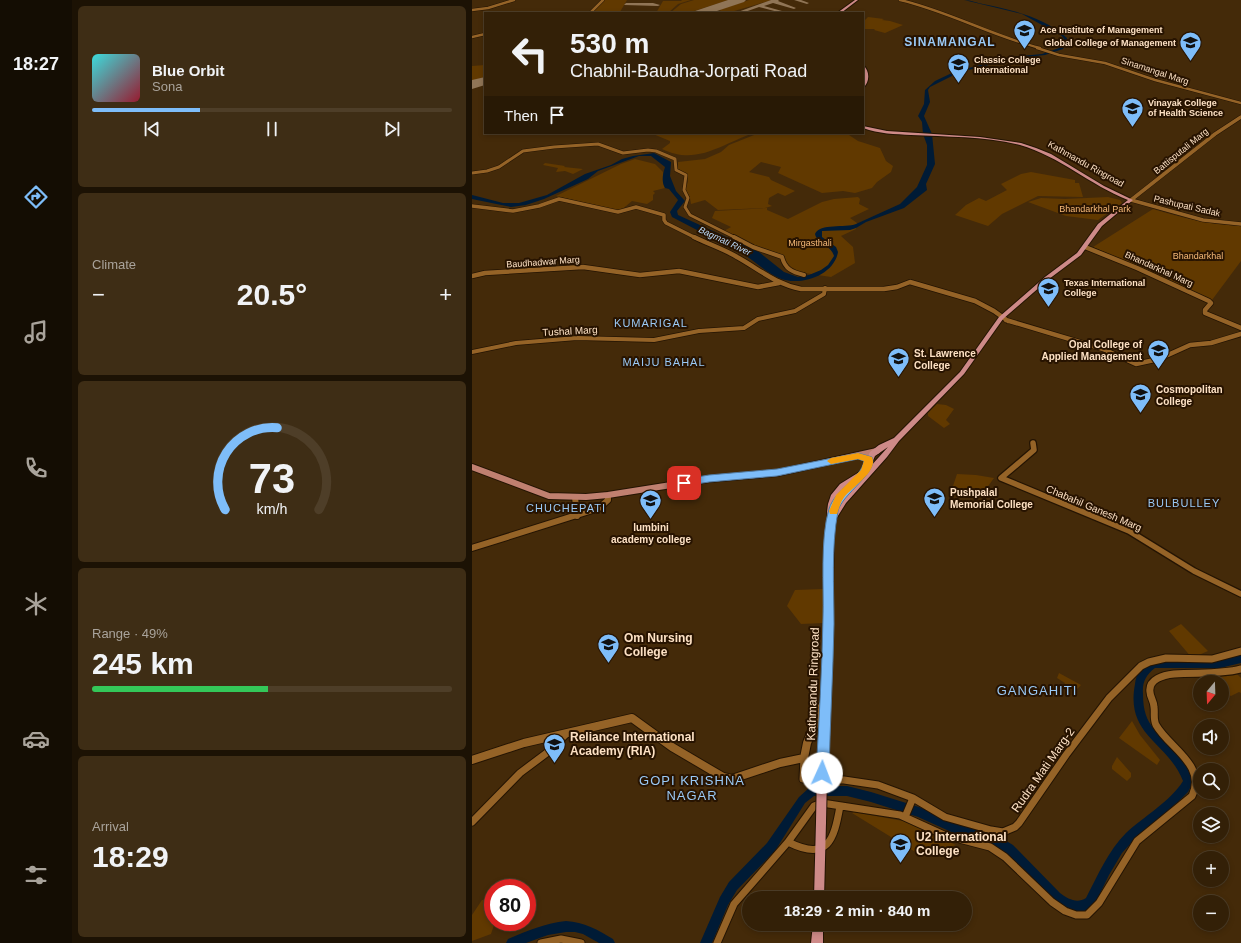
<!DOCTYPE html>
<meta charset="utf-8">
<style>
body{margin:0;font-family:Helvetica,sans-serif;background:#3e2d15;color:#f1f3f6;height:100vh;display:flex;flex-direction:column;font-size:15px;white-space:nowrap}
*{box-sizing:border-box;margin:0}
p{font-size:13px;color:#a9a39b}
.icon{flex:none;width:22px;height:22px;fill:none;stroke:currentColor;stroke-width:2;stroke-linecap:round;stroke-linejoin:round}
.map{position:relative;flex:1;overflow:hidden}
.drawer{display:flex;flex-direction:column;gap:6px;padding:6px;background:#1c1204;width:400px}
.drawer>*{flex:none}
.guide{position:absolute;left:12px;top:12px;width:380px;height:122px;border-radius:0px;box-shadow:0 2px 6px #0003,0 0 0 1px #4e3e28;background:#332007;color:#f1f3f6;overflow:hidden}
.needle{width:26px;rotate:199deg}
.fabs{position:absolute;left:721px;top:675px;display:grid;gap:8px}
.fabs a{display:grid;place-items:center;width:36px;height:36px;border-radius:50%;background:#332007;box-shadow:0 2px 6px #0003,0 0 0 1px #4e3e28;font-size:20px}
.speed{position:absolute;left:12px;top:879px;display:flex;gap:8px;font-size:20px;font-weight:700;text-align:center}
.speed>*{display:grid;place-content:center;width:52px;height:52px;border-radius:50%;background:#332007;box-shadow:0 2px 6px #0003,0 0 0 1px #4e3e28;line-height:1}
.speed .limit{border:6px solid #d22;background:#fff;color:#111}
.pin{position:absolute;display:grid;place-items:center;width:34px;height:34px;color:#fff;margin:-17px;border-radius:8px;box-shadow:0 2px 6px #0006}
.me{position:absolute;width:44px;margin:-22px;rotate:2deg;stroke-linejoin:round;filter:drop-shadow(0 0 3px #0008)}
.turn{display:flex;align-items:center;gap:14px;height:84px;padding:0 20px;font-size:18px}
.turn .icon{width:52px;height:52px;stroke-width:2.5}
.turn b{display:block;font-size:28px;line-height:34px}
.then{display:flex;align-items:center;height:38px;padding:0 20px;background:#0003;gap:8px;font-size:15px}
.big{font-size:30px;font-weight:700;line-height:1.1}
.drawer .card{flex:1;display:flex;flex-direction:column;justify-content:center;gap:6px;min-width:0;padding:0 14px;border-radius:6px;background:#3e2d15}
.drawer .dial{align-items:center;gap:0}
.dial svg{height:104px;overflow:visible;fill:none;stroke:#4e3e28;stroke-width:7;stroke-linecap:round;text-anchor:middle}
.dial text{fill:#f1f3f6;stroke:none}
.song{display:flex;align-items:center;gap:12px}
.cover{width:48px;height:48px;border-radius:6px;background:linear-gradient(135deg,hsl(180 70% 55%),hsl(350 70% 35%))}
.played{height:4px;border-radius:2px;background:linear-gradient(90deg,#7ebdf9 30%,#4e3e28 30%)}
.keys{display:flex;justify-content:space-around;direction:ltr}
.heat{display:flex;justify-content:space-between;align-items:center;font-size:22px;direction:ltr}
.charge{height:6px;border-radius:3px;background:linear-gradient(90deg,#34c759 49%,#4e3e28 0)}
.trip{position:absolute;left:270px;top:891px;width:230px;height:40px;border-radius:20px;background:#332007;box-shadow:0 2px 6px #0003,0 0 0 1px #4e3e28;font-weight:700;line-height:40px;text-align:center}
main{display:flex;flex:1;min-height:0}
.dock{display:flex;flex-direction:column;width:72px;justify-content:space-around;align-items:center;background:#140d03;color:#a9a39b}
.dock .icon{width:28px;height:28px}
.dock .current{color:#7ebdf9}
.dock b{font-size:18px;color:#f1f3f6}
.map>svg:first-child{display:block}
.green{fill:#613900}
.water{fill:#001b36}
.lines{fill:none;stroke-linecap:round;stroke-linejoin:round}
.river{fill:#001b36;fill-rule:evenodd}
.taxiway{fill:#907556;fill-rule:evenodd}
.runway{fill:#907556;fill-rule:evenodd}
.tertiary-far4-casing{stroke:#241403;stroke-width:3.5}
.tertiary-far3-casing{stroke:#241403;stroke-width:4}
.tertiary-far2-casing{stroke:#241403;stroke-width:5.5}
.tertiary-far1-casing{stroke:#241403;stroke-width:8}
.tertiary-casing{stroke:#241403;stroke-width:9}
.secondary-far4-casing{stroke:#241403;stroke-width:3.5}
.secondary-far3-casing{stroke:#241403;stroke-width:4.5}
.secondary-far2-casing{stroke:#241403;stroke-width:6}
.secondary-far1-casing{stroke:#241403;stroke-width:8}
.secondary-casing{stroke:#241403;stroke-width:10}
.primary-casing{stroke:#241403;stroke-width:8}
.trunk-casing{stroke:#241403;stroke-width:2}
.tertiary-far4{stroke:#956327;stroke-width:2.5}
.tertiary-far3{stroke:#956327;stroke-width:3}
.tertiary-far2{stroke:#956327;stroke-width:4}
.tertiary-far1{stroke:#956327;stroke-width:5.5}
.tertiary{stroke:#956327;stroke-width:7}
.secondary-far4{stroke:#956327;stroke-width:2.5}
.secondary-far3{stroke:#956327;stroke-width:3.5}
.secondary-far2{stroke:#956327;stroke-width:4.5}
.secondary-far1{stroke:#956327;stroke-width:6}
.secondary{stroke:#956327;stroke-width:8}
.primary{stroke:#c08070;stroke-width:6}
.trunk{fill:#ce8a88;fill-rule:evenodd}
.trunk-bridge-casing{stroke:#241403;stroke-width:12;stroke-linecap:butt}
.trunk-bridge{stroke:#ce8a88;stroke-width:10}
.route{fill:#7ebdf9;stroke:#527ba2}
.slow{fill:#f59e0b}
.labels{text-anchor:middle;dominant-baseline:central;stroke-width:4;stroke-linejoin:round;paint-order:stroke}
.far-poi-label{font-size:9px;font-weight:bold;fill:#fde1c4;stroke:#271300;text-anchor:start}
.far-street-label{font-size:9px;fill:#fde1c4;stroke:#271300}
.far-park-label{font-size:9px;fill:#f7ba78;stroke:#271300}
.far-water-label{font-size:9px;font-style:italic;fill:#bcdcfb;stroke:#271300}
.street-label{font-size:10px;fill:#fde1c4;stroke:#271300}
.poi-label{font-size:10px;font-weight:bold;fill:#fde1c4;stroke:#271300;text-anchor:start}
.neighbourhood-label{font-size:11px;letter-spacing:1px;fill:#9ac9f5;stroke:#271300}
.far-district-label{font-size:12px;font-weight:bold;letter-spacing:1px;fill:#9ac9f5;stroke:#271300}
.near-poi-label{font-size:12px;font-weight:bold;fill:#fde1c4;stroke:#271300;text-anchor:start}
.near-street-label{font-size:12px;fill:#fde1c4;stroke:#271300}
.near-neighbourhood-label{font-size:13px;letter-spacing:1px;fill:#9ac9f5;stroke:#271300}
</style>
<main>
<nav class="dock">
<b>18:27</b>
<svg class="icon current" aria-label="directions" viewBox="0 0 24 24"><path d="M12 3l9 9-9 9-9-9zM9 14v-3h6M13 9l2 2-2 2"/></svg>
<svg class="icon" aria-label="music" viewBox="0 0 24 24"><path d="M9 18V5l10-2v13"/><circle cx="6" cy="18" r="3"/><circle cx="16" cy="16" r="3"/></svg>
<svg class="icon" aria-label="phone" viewBox="0 0 24 24"><path d="M5 4h4l2 5-3 2q2 4 5 5l2-3 5 2v4C11 20 4 13 5 4z"/></svg>
<svg class="icon" aria-label="climate" viewBox="0 0 24 24"><path d="M12 3v18M4 7l16 10M4 17L20 7"/></svg>
<svg class="icon" aria-label="car" viewBox="0 0 24 24"><path d="M5 17H2v-5l4-1 3-4h7l3 4 3 1v5h-3M9 17h6M6 11h13"/><circle cx="7" cy="17" r="2"/><circle cx="17" cy="17" r="2"/></svg>
<svg class="icon" aria-label="filters" viewBox="0 0 24 24"><path d="M4 7h16M4 17h16"/><circle cx="9" cy="7" r="2"/><circle cx="15" cy="17" r="2"/></svg>
</nav>
<section class="drawer">
<div class="card">
<div class="song"><i class="cover"></i><div><b>Blue Orbit</b><p>Sona</p></div></div>
<div class="played"></div>
<div class="keys"><svg class="icon" aria-label="previous" viewBox="0 0 24 24"><path d="M18 5L8 12l10 7zM5 5v14"/></svg><svg class="icon" aria-label="pause" viewBox="0 0 24 24"><path d="M8 5v14M16 5v14"/></svg><svg class="icon" aria-label="next" viewBox="0 0 24 24"><path d="M6 5l10 7-10 7zM19 5v14"/></svg></div>
</div>
<div class="card"><p>Climate</p>
<div class="heat"><a>−</a><b class="big">20.5°</b><a>+</a></div>
</div>
<div class="card dial"><svg viewBox="0 0 100 80">
<path d="M14 69A42 42 0 1 1 86 69"/>
<path d="M14 69A42 42 0 0 1 54 6" stroke="#7ebdf9"/>
<text x="50" y="56" font-size="32" font-weight="700">73</text>
<text x="50" y="72" font-size="11">km/h</text>
</svg></div>
<div class="card"><p>Range · 49%</p><b class="big">245 km</b><div class="charge"></div></div>
<div class="card"><p>Arrival</p><b class="big">18:29</b></div>
</section>
<div class="map">
<svg width="769" height="943" viewBox="0 0 769 943">
<rect width="100%" height="100%" fill="#442a09"/>
<!-- green -->
<path class="green" d="M132,0H155L148,12H121Z
M210,0H219L206,4L196,13H184L191,1H209Z
M222,0H257L216,13H198L209,4Z
M277,0H300L259,12L248,11L249,9Z
M396,17L412,19L410,20L418,21L431,25L413,33L402,30L403,29H391V22Z
M13,65V77L0,81V66Z
M156,133H282C249,144 225,166 190,149L198,143V141L181,134L167,135Z
M287,133L377,135L386,141L408,148L414,161L421,166L419,172L405,182L400,188L383,193L371,191L350,193L306,173L309,167L289,162L277,172L297,177L299,180L323,191L313,196L306,193L297,198L296,204L300,206L293,208L246,210L233,200L219,204L218,198L213,190L216,182L215,175L206,170V162L233,159L249,152L257,145Z
M163,159L183,164L191,172V183L193,188L181,191L183,193L181,195V200L175,204L160,201L148,211L84,196L149,164Z
M73,163L93,166L92,167L111,169L101,174L93,171L84,172L86,168L71,165Z
M559,172L603,180V183H607L611,197L566,196L530,214L516,226L483,215L494,205L507,198L514,201L535,190L529,184L549,174Z
M386,197L388,199L387,204L397,209L378,218L385,223L384,229L369,236L381,247L383,263L359,277L326,272L314,266L313,260L252,231L259,227L240,218L243,211L295,208V210L316,219L350,202L362,199Z
M636,197L648,200L650,203L626,220L594,216L556,202L569,198L593,199Z
M681,209C710,218 739,225 769,226V261L740,300L621,247Z
M465,404L474,405L482,409L474,420L478,424L472,428L456,416V413Z
M485,474L504,475L522,478L509,496L481,486Z
M352,589V623L329,624L315,606L323,590Z
M709,624L736,651L720,658L697,631Z
M587,673L609,685L603,691L592,685L593,683L585,678Z
M765,674L769,678V693L767,692L759,696L750,691V682H737L733,679L734,677Z
M660,721L668,735L688,760L685,765L647,738Z
M645,757L659,773V777L655,781L640,769V766Z
M382,812L431,821L484,845L481,846L475,857L460,846L453,852L449,849L445,853L380,813Z
M10,900H11L21,904V922H23L19,934L0,941V915Z"/>
<!-- water -->
<path class="water" d="M492,0C499,0 505,3 511,4C540,10 572,17 595,38V42L591,49L573,55L546,58L488,72L458,87L456,90L458,102L452,116L460,134L463,164L454,184L455,190L432,208L394,222L384,228L378,230L350,231V237L364,247L366,252C362,276 327,287 307,278C293,272 283,261 271,254L200,217L198,212L206,200L197,189L193,188C189,181 191,174 193,167L179,156H167L126,171L116,179L72,199L54,205L39,207L0,199V195L4,196L31,203H47L75,195L113,174L139,165L150,159L161,156L182,153L199,162L198,176L204,191L213,201L205,211L206,215L287,252L312,272L326,277L337,275L349,270L356,265L362,256C359,245 345,244 343,234C348,223 373,228 384,224L428,204L445,187L455,165V145L451,134L450,122L446,116L452,104L453,90L463,81L482,72L538,57L570,54L590,47L592,39L590,36L550,14Z"/>
<g class="lines">
<!-- river -->
<path class="river" d="M769,655V663L748,668H683C674,675 670,682 671,694C671,728 687,731 707,755C714,763 717,772 721,782L716,792L709,799L662,840L650,853L637,875L622,906L612,911L605,912L587,906L580,901L533,853L520,845L486,835L446,817L399,802L375,796H342L333,803L303,851L265,890L256,905L240,943H228L248,897L257,882L295,843L327,797L337,788L340,786H375L399,792L447,807L487,825L526,836L541,845L588,893C596,899 605,904 614,898C626,875 636,851 654,833C671,817 699,801 711,781C696,742 653,736 663,684C664,674 670,664 680,661C688,658 700,660 708,660C721,660 735,662 748,660C755,659 762,657 769,655Z
M94,921C112,922 126,930 141,939L143,943H127L111,934L103,932H94L76,935L54,943H34L36,939C55,931 74,923 94,921Z"/>
<!-- taxiway -->
<path class="taxiway" d="M299,0H307L306,1L324,8L322,9L301,3L292,6L310,11V13L287,7L270,13H263Z
M322,0H329L337,3L335,4Z
M154,3H181L188,5L186,6L152,5Z
M228,12H242L244,13H226Z"/>
<!-- runway -->
<path class="runway" d="M256,0H274L272,2L239,13H221L223,11Z
M13,77V85L0,89V80Z"/>
<defs>
<path id="tertiary-far4" d="M0,10L16,8L42,0"/>
<path id="tertiary-far3" d="M0,173L15,171L27,167L51,151L82,147L126,144L151,153L176,150L184,151L203,159L204,170L214,175L212,190L216,198L213,207L218,215L264,238"/>
<path id="tertiary-far2" d="M262,237L281,247L310,257C313,269 320,272 332,275
M0,352L44,343L105,338L182,340L227,331L272,328L286,319L323,311L352,294L353,288"/>
<path id="tertiary-far1" d="M561,443L562,450L529,478L657,531L722,571L769,594"/>
<path id="tertiary" d="M332,758L331,779L372,780L406,785L441,798L473,817L519,830L531,832L543,827L547,823L594,755L637,698L669,666L677,662L694,658L740,659L769,651
M433,817L441,798
M0,822L48,773L76,752L94,734
M316,842L342,806L350,803L428,815L472,835L518,847L533,857L580,902L593,911L604,915H615L627,903L665,841L720,796C735,765 697,748 684,725C681,719 683,713 682,707C682,701 678,697 678,692C676,679 692,675 702,674C724,672 747,675 769,669
M69,943L89,939L109,943
M245,943L262,904L316,842C356,862 362,840 368,806"/>
<path id="secondary-far4" d="M428,0C476,11 520,36 568,48
M118,13L131,0
M0,37L13,34
M565,48L587,55L633,63L683,80L769,103"/>
<path id="secondary-far3" d="M659,200L743,134L769,117
M659,200L731,220L769,224
M0,206L41,211L67,206L87,199L146,212L164,207L192,215V220L194,223L224,238"/>
<path id="secondary-far2" d="M222,237C236,244 252,249 265,257C287,269 303,284 329,289H412L425,287L438,282L503,301L522,311L536,321
M613,247L665,268L737,301L739,303L733,310V313L769,328
M0,276L13,273L111,267L168,275L207,271L286,287L307,283
M534,320L631,349L664,364L687,359L718,345L739,343L769,334"/>
<path id="secondary-far1" d="M103,497L105,516
M0,548L127,508L136,500V495"/>
<path id="secondary" d="M0,760L52,743L160,718L200,747L251,777L260,779L308,763L332,758L335,743L350,706"/>
<path id="primary" d="M0,467L77,496L114,497L136,495L237,479L305,473L405,451"/>
<path id="trunk" d="M383,0H386L369,13H365Z
M391,65C398,71 398,82 391,88L393,76Z
M391,126L415,131L508,137L549,143L564,148L579,154L632,186L661,200L630,226L609,255L577,279L531,319L492,374L427,441L415,457L374,503L364,519L362,537L360,625L355,773L353,776L350,778L347,776L345,773L352,625L354,537L357,521L355,512L356,504L359,495L368,484L389,471L398,452L407,445L422,438L488,372L527,317L573,277L605,253L626,224L656,200C618,185 587,156 548,145C513,136 475,137 439,135C423,134 407,134 391,128ZM416,447L398,467L403,456ZM385,479H386L368,499L363,509C364,495 374,486 385,479Z
M349,817L353,818L354,822L352,898H342L344,822L345,818Z
M341,924H351V943H339Z"/>
</defs>
<!-- tertiary-far4 casing -->
<use href="#tertiary-far4" class="tertiary-far4-casing"/>
<!-- tertiary-far3 casing -->
<use href="#tertiary-far3" class="tertiary-far3-casing"/>
<!-- tertiary-far2 casing -->
<use href="#tertiary-far2" class="tertiary-far2-casing"/>
<!-- tertiary-far1 casing -->
<use href="#tertiary-far1" class="tertiary-far1-casing"/>
<!-- tertiary casing -->
<use href="#tertiary" class="tertiary-casing"/>
<!-- secondary-far4 casing -->
<use href="#secondary-far4" class="secondary-far4-casing"/>
<!-- secondary-far3 casing -->
<use href="#secondary-far3" class="secondary-far3-casing"/>
<!-- secondary-far2 casing -->
<use href="#secondary-far2" class="secondary-far2-casing"/>
<!-- secondary-far1 casing -->
<use href="#secondary-far1" class="secondary-far1-casing"/>
<!-- secondary casing -->
<use href="#secondary" class="secondary-casing"/>
<!-- primary casing -->
<use href="#primary" class="primary-casing"/>
<!-- trunk casing -->
<use href="#trunk" class="trunk-casing"/>
<!-- tertiary-far4 -->
<use href="#tertiary-far4" class="tertiary-far4"/>
<!-- tertiary-far3 -->
<use href="#tertiary-far3" class="tertiary-far3"/>
<!-- tertiary-far2 -->
<use href="#tertiary-far2" class="tertiary-far2"/>
<!-- tertiary-far1 -->
<use href="#tertiary-far1" class="tertiary-far1"/>
<!-- tertiary -->
<use href="#tertiary" class="tertiary"/>
<!-- secondary-far4 -->
<use href="#secondary-far4" class="secondary-far4"/>
<!-- secondary-far3 -->
<use href="#secondary-far3" class="secondary-far3"/>
<!-- secondary-far2 -->
<use href="#secondary-far2" class="secondary-far2"/>
<!-- secondary-far1 -->
<use href="#secondary-far1" class="secondary-far1"/>
<!-- secondary -->
<use href="#secondary" class="secondary"/>
<!-- primary -->
<use href="#primary" class="primary"/>
<!-- trunk -->
<use href="#trunk" class="trunk"/>
<defs>
<path id="trunk-bridge" d="M349,822L350,773"/>
</defs>
<!-- trunk-bridge casing -->
<use href="#trunk-bridge" class="trunk-bridge-casing"/>
<!-- trunk-bridge -->
<use href="#trunk-bridge" class="trunk-bridge"/>
</g>
<!-- route -->
<path class="route" d="M386,453L400,457C407,472 370,494 366,511C359,548 362,587 362,624C361,674 358,724 357,773L355,778L350,780L346,778L344,773C347,722 350,670 351,618C352,587 348,538 357,509C363,489 389,479 392,461L386,459L305,476L237,482L212,486L207,483L212,479L237,475L305,469Z"/>
<!-- slow -->
<path class="slow" d="M386,453L400,457C407,472 378,488 371,499C368,503 367,509 365,514H358L357,511L364,495L389,470L392,461L386,459L359,464L355,461L359,458Z"/>
<!-- icons -->
<defs>
<symbol id="university-pin" viewBox="-11 -11 22 30"><path d="M0 17L-7.5 6A9.5 9.5 0 1 1 7.5 6Z" fill="#7ebdf9" stroke="#271300"/><path d="M0-5L7-2L0 1L-7-2ZM-4 1L0 2.5L4 1V4Q0 6-4 4Z" fill="#111"/></symbol>
</defs>
<g fill-rule="evenodd">
<use href="#university-pin" x="540" y="18" width="25" height="34"/>
<use href="#university-pin" x="706" y="30" width="25" height="34"/>
<use href="#university-pin" x="474" y="52" width="25" height="34"/>
<use href="#university-pin" x="648" y="96" width="25" height="34"/>
<use href="#university-pin" x="564" y="276" width="25" height="34"/>
<use href="#university-pin" x="674" y="338" width="25" height="34"/>
<use href="#university-pin" x="414" y="346" width="25" height="34"/>
<use href="#university-pin" x="656" y="382" width="25" height="34"/>
<use href="#university-pin" x="450" y="486" width="25" height="34"/>
<use href="#university-pin" x="166" y="488" width="25" height="34"/>
<use href="#university-pin" x="124" y="632" width="25" height="34"/>
<use href="#university-pin" x="70" y="732" width="25" height="34"/>
<use href="#university-pin" x="416" y="832" width="25" height="34"/>
</g>
<g class="labels">
<!-- far-poi labels -->
<g class="far-poi-label">
<text x="568" y="30">Ace Institute of Management</text>
<text x="704" y="43" text-anchor="end">Global College of Management</text>
<text x="502" y="60">Classic College<tspan x="502" dy="10">International</tspan></text>
<text x="676" y="103">Vinayak College<tspan x="676" dy="10">of Health Science</tspan></text>
<text x="592" y="283">Texas International<tspan x="592" dy="10">College</tspan></text>
</g>
<!-- far-street labels -->
<g class="far-street-label">
<text transform="translate(683 71) rotate(18)">Sinamangal Marg</text>
<text transform="translate(709 151) rotate(-39)">Battisputali Marg</text>
<text transform="translate(614 164) rotate(29)">Kathmandu Ringroad</text>
<text transform="translate(715 206) rotate(13)">Pashupati Sadak</text>
<text transform="translate(71 262) rotate(-4)">Baudhadwar Marg</text>
<text transform="translate(687 269) rotate(24)">Bhandarkhal Marg</text>
</g>
<!-- far-park labels -->
<g class="far-park-label">
<text x="623" y="209">Bhandarkhal Park</text>
<text x="338" y="243">Mirgasthali</text>
<text x="726" y="256">Bhandarkhal</text>
</g>
<!-- far-water labels -->
<g class="far-water-label">
<text transform="translate(253 241) rotate(25)">Bagmati River</text>
</g>
<!-- street labels -->
<g class="street-label">
<text transform="translate(98 331) rotate(-3)">Tushal Marg</text>
<text transform="translate(622 508) rotate(23)">Chabahil Ganesh Marg</text>
</g>
<!-- poi labels -->
<g class="poi-label">
<text x="670" y="344" text-anchor="end">Opal College of<tspan x="670" dy="12">Applied Management</tspan></text>
<text x="442" y="353">St. Lawrence<tspan x="442" dy="12">College</tspan></text>
<text x="684" y="389">Cosmopolitan<tspan x="684" dy="12">College</tspan></text>
<text x="478" y="492">Pushpalal<tspan x="478" dy="12">Memorial College</tspan></text>
<text x="179" y="527" text-anchor="middle">lumbini<tspan x="179" dy="12">academy college</tspan></text>
</g>
<!-- neighbourhood labels -->
<g class="neighbourhood-label">
<text x="179" y="323">KUMARIGAL</text>
<text x="192" y="362">MAIJU BAHAL</text>
<text x="712" y="503">BULBULLEY</text>
<text x="94" y="508">CHUCHEPATI</text>
</g>
<!-- far-district labels -->
<g class="far-district-label">
<text x="478" y="42">SINAMANGAL</text>
</g>
<!-- near-poi labels -->
<g class="near-poi-label">
<text x="152" y="638">Om Nursing<tspan x="152" dy="14">College</tspan></text>
<text x="98" y="737">Reliance International<tspan x="98" dy="14">Academy (RIA)</tspan></text>
<text x="444" y="837">U2 International<tspan x="444" dy="14">College</tspan></text>
</g>
<!-- near-street labels -->
<g class="near-street-label">
<text transform="translate(341 684) rotate(-88)">Kathmandu Ringroad</text>
<text transform="translate(571 770) rotate(-55)">Rudra Mati Marg-2</text>
</g>
<!-- near-neighbourhood labels -->
<g class="near-neighbourhood-label">
<text x="565" y="690">GANGAHITI</text>
<text x="220" y="780">GOPI KRISHNA<tspan x="220" dy="15">NAGAR</tspan></text>
</g>
</g>
</svg>
<div class="fabs">
<a><svg class="needle" viewBox="-14 -14 28 28"><path d="M0-13l5 13h-10z" fill="#e53935"/><path d="M0 13l5-13h-10z" fill="#a9a39b"/></svg></a>
<a><svg class="icon" aria-label="sound" viewBox="0 0 24 24"><path d="M4 9h4l5-4v14l-5-4H4zM17 9q2 3 0 6"/></svg></a>
<a><svg class="icon" aria-label="search" viewBox="0 0 24 24"><circle cx="10" cy="10" r="6"/><path d="M15 15l6 6"/></svg></a>
<a><svg class="icon" aria-label="layers" viewBox="0 0 24 24"><path d="M12 4l9 5-9 5-9-5zM3 14l9 5 9-5"/></svg></a>
<a>+</a>
<a>−</a>
</div>
<div class="speed"><div class="limit">80</div></div>
<div class="pin" style="left:212px;top:483px;background:#d93025"><svg class="icon" aria-label="arrive" viewBox="0 0 24 24"><path d="M6 21V4h12l-3 4 3 4H6"/></svg></div>
<svg class="me" style="left:350px;top:773px" viewBox="-20 -20 40 40"><circle r="19" fill="#fff"/><path d="M0-13L10 11 0 6-10 11z" fill="#7ebdf9"/></svg>
<div class="trip">18:29 · 2 min · 840 m</div>
<div class="guide">
<div class="turn"><svg class="icon" aria-label="left" viewBox="0 0 24 24"><path d="M17 20v-9H6M10 6l-5 5 5 5"/></svg><div><b>530 m</b>Chabhil-Baudha-Jorpati Road</div></div>
<div class="then">Then<svg class="icon" aria-label="arrive" viewBox="0 0 24 24"><path d="M6 21V4h12l-3 4 3 4H6"/></svg></div>
</div>
</div>
</main>
